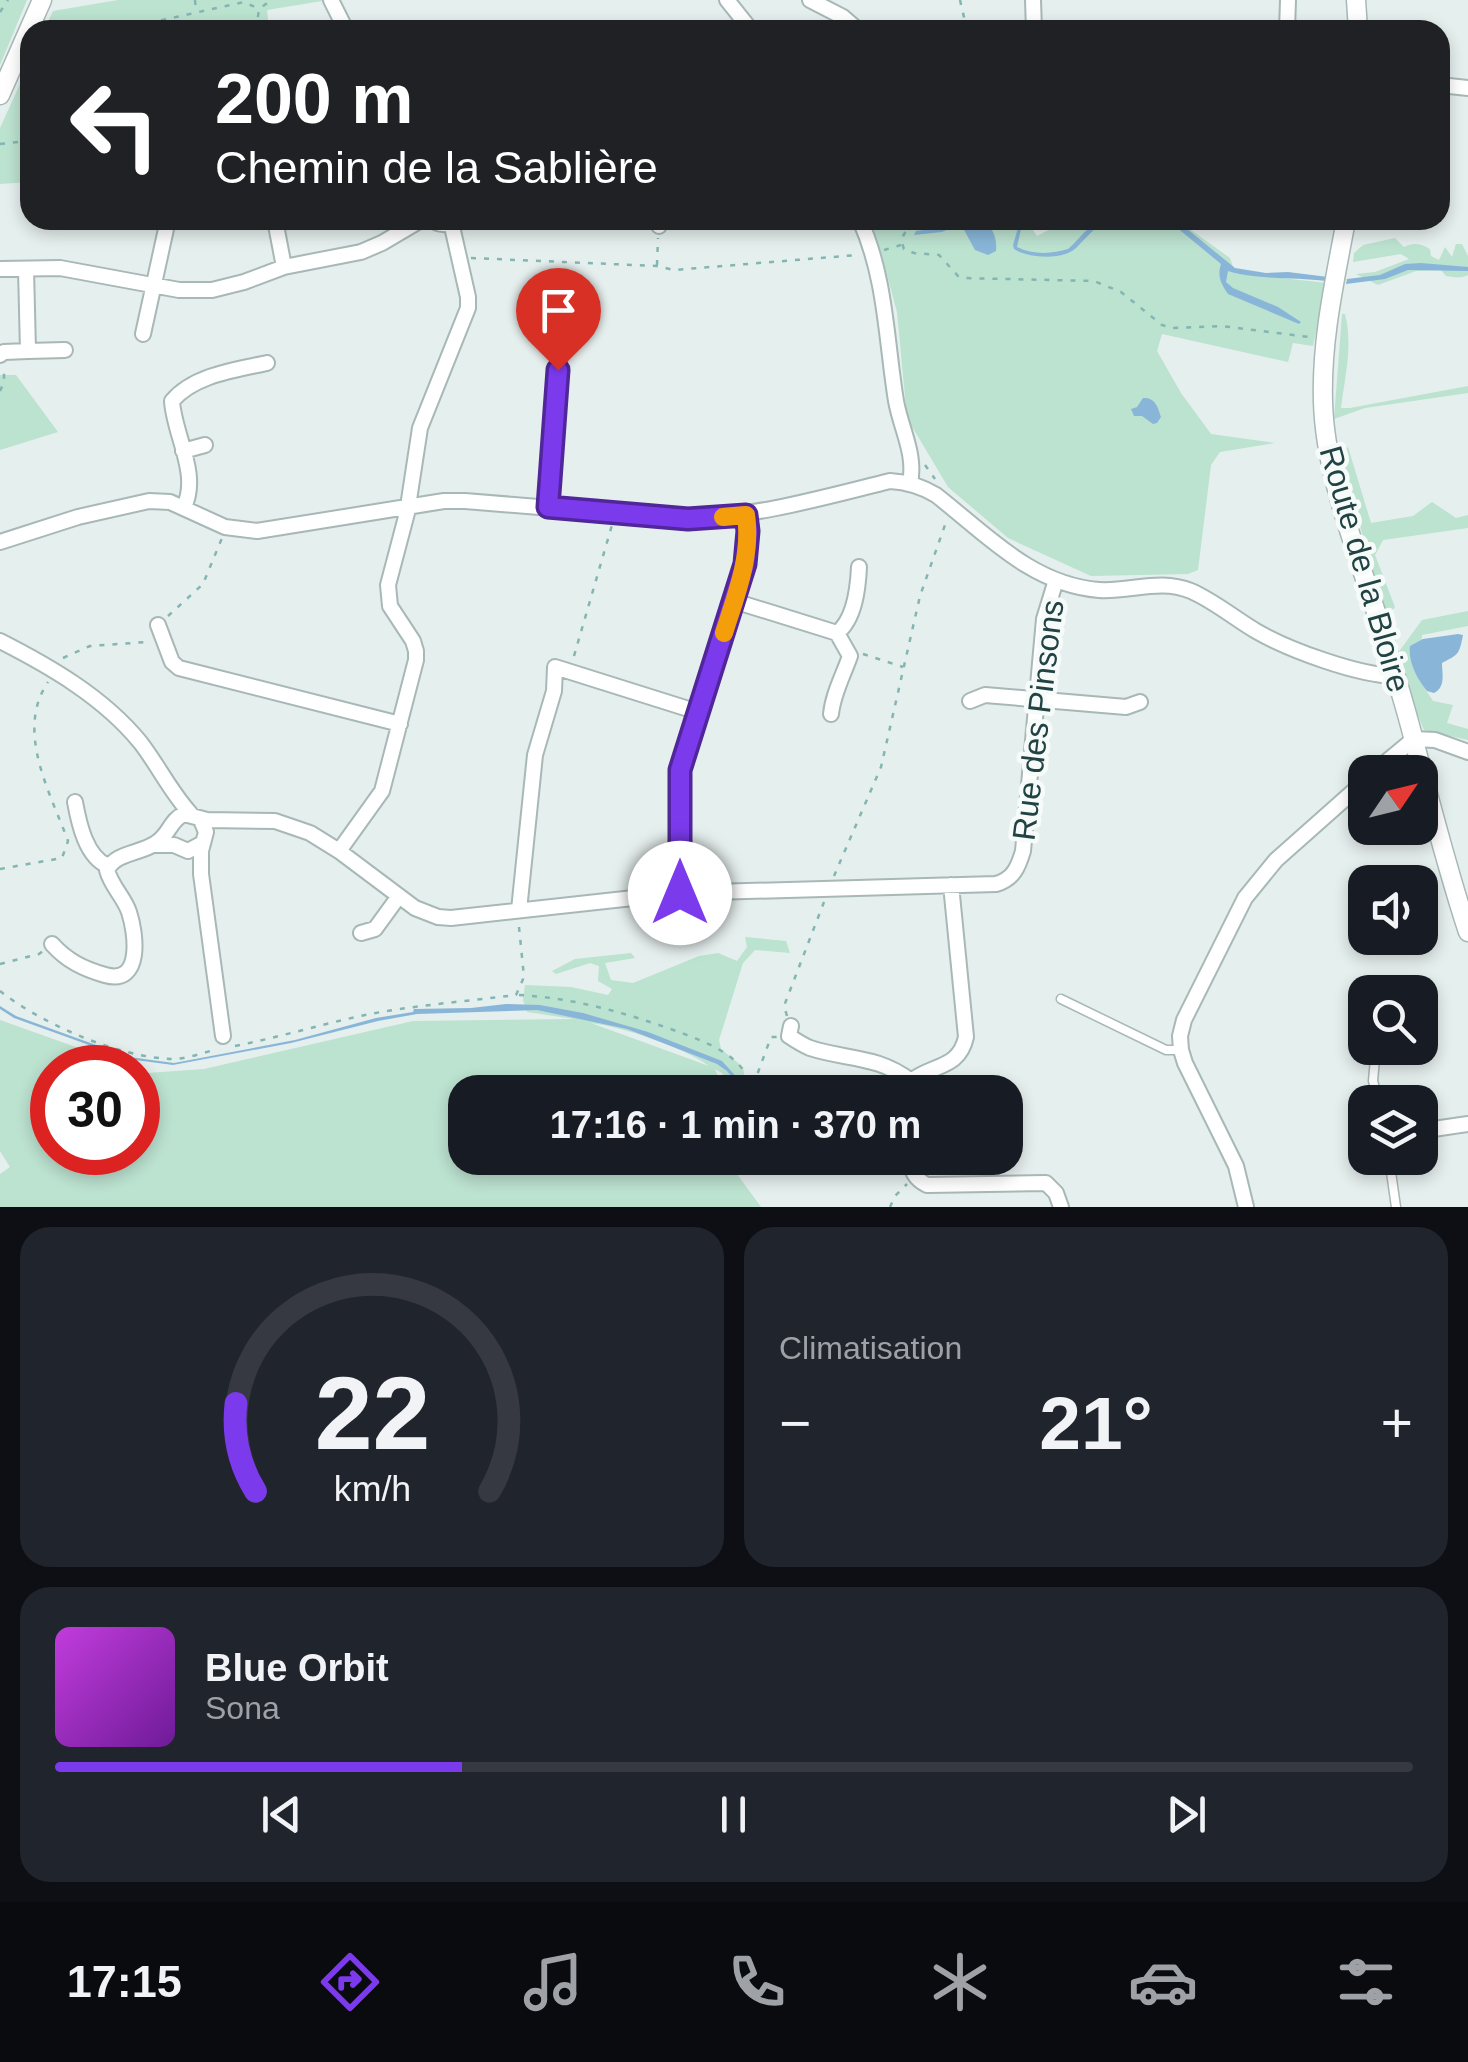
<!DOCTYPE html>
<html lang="fr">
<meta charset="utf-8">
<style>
body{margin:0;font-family:Arial,sans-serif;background:#20242c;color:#f1f3f6;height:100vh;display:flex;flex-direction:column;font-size:38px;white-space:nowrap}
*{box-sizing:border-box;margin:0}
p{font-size:32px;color:#9ea1a6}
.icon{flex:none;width:55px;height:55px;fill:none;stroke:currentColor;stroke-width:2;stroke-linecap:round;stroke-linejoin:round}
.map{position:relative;height:1207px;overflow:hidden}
.drawer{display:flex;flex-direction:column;gap:20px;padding:20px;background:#0d0f14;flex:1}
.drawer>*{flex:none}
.top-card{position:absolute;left:20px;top:20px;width:1430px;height:210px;border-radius:30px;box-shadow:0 5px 15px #0003;background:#202124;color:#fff;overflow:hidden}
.needle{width:65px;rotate:55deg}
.controls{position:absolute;left:1348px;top:755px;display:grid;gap:20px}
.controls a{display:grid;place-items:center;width:90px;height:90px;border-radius:20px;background:#171b24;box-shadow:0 5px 15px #0003;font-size:50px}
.speed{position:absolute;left:30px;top:1045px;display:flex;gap:20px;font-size:50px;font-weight:700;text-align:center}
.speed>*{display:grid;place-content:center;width:130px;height:130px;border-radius:50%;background:#171b24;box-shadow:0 5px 15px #0003;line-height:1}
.speed .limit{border:15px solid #d22;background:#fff;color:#111}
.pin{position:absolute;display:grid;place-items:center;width:85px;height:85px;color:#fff;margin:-102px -42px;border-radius:50% 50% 50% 0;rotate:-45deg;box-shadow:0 0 10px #0007}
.pin .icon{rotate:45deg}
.me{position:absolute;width:110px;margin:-55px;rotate:0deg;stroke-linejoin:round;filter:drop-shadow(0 0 8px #0008)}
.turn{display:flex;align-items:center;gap:35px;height:210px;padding:0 30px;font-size:45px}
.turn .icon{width:130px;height:130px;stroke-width:2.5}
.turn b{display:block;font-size:70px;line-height:85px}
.big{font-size:75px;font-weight:700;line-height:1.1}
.drawer .tile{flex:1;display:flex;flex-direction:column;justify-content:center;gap:15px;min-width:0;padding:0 35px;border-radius:30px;background:#20242c}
.drawer .dial{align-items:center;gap:0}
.dial svg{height:260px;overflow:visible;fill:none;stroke:#363941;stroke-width:7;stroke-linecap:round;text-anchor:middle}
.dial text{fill:#f1f3f6;stroke:none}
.song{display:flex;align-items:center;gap:30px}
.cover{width:120px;height:120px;border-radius:15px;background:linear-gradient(135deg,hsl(290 70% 55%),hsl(280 70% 35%))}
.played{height:10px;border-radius:5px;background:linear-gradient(90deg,#7c3aed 30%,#363941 30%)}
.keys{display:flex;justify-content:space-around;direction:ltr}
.heat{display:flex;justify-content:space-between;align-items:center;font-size:55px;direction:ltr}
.drawer .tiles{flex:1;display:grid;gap:20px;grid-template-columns:1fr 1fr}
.tile:last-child{grid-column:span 2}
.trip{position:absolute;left:448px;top:1075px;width:575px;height:100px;border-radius:30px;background:#171b24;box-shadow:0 5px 15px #0003;font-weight:700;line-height:100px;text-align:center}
.dock{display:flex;height:160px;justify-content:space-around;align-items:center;background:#090b0e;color:#9ea1a6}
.dock .icon{width:70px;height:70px}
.dock .active{color:#7c3aed}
.dock b{font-size:45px;color:#f1f3f6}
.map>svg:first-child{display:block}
.green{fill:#bce2d0;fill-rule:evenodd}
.water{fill:#89b6d8}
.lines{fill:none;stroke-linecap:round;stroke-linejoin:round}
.service-casing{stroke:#a7b8b7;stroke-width:11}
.minor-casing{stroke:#a7b8b7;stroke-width:18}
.tertiary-casing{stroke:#a7b8b7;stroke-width:21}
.path{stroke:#83b5b3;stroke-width:2.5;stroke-dasharray:5 8;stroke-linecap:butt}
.service{stroke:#fff;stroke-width:8}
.minor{stroke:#fff;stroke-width:14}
.tertiary{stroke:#fff;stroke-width:18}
.route-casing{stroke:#51269a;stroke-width:25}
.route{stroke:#7c3aed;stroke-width:18}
.slow{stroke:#f59e0b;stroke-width:18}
.labels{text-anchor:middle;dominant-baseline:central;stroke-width:9;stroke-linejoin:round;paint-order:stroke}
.street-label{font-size:32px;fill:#224343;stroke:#f6fbfa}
</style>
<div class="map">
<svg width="1468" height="1207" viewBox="0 0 1468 1207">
<rect width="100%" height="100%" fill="#e5efed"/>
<!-- green -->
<path class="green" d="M0,0H27L0,65Z
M118,0H322V1L267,10L269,30H44L53,11Z
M30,62V182L0,184V128Z
M869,220H1026L1037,236L1068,220H1177L1230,258L1235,273L1327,283L1313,346L1293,343L1288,362L1162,334L1157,351L1181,393L1211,434L1275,443L1220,452L1211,465L1198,570L1188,574L1091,576L1008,538L948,487L907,418L897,312L877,238Z
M1395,238L1404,247C1415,242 1420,244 1430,249L1431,256L1439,260L1445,247L1452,257L1456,244H1462L1468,256V275C1461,279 1454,277 1446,276L1441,270L1416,271L1378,285L1356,274L1375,272L1409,259L1401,254L1353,262L1354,253L1363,245Z
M1342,314H1345C1353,346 1345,376 1341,408H1350L1468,386V393L1365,408L1334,419Z
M0,375H16L58,432L0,450Z
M1348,447L1371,523L1413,516L1432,502L1456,518L1468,515V528L1383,540L1375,555L1395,607L1385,618L1340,452Z
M1468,611V626L1422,635L1420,681L1433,701L1453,705L1447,723L1468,729V740L1424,730L1413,704L1398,653L1422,620Z
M745,937L786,941L790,953L755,950L743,963L719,1040L721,1049L743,1067L745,1081L739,1092H732L722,1073L715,1069L724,1092H465V1158H730L729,1163L761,1207H0V1174L10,1167L0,1151V1020L132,1067L52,1068V1152H138V1070L147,1073L204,1069L413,1021L574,1019L527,1012L523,1000L525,985L571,987L608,995L612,989L598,981L599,966L590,963L556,974L552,971L575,959L631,953L635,958L605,963L611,980L633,983L699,956L718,953L737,961L747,947ZM591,1023C623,1027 683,1047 709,1066Z"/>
<!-- water -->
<path class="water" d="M953,220L985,222C994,230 997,239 996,251L988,255L975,250L963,228L956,226L942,232L914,235L916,231L939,228Z
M1010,220H1015L1021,229L1017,247C1033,255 1052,254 1068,249C1079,240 1090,222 1104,220C1094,229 1085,239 1076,248C1062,261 1028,258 1014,249L1013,245L1018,228Z
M1165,220H1176L1235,268L1266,273L1288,272L1328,277L1326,281C1295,277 1257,280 1228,271L1226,282L1233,288L1278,307L1301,322L1299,324L1228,294C1221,284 1217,276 1221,264L1170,222Z
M1421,263L1468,267V271L1408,270L1385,279L1346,284L1347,279L1380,275L1405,264Z
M1143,398C1155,397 1158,407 1161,417L1157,423L1153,424L1142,416H1134L1131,409L1137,407Z
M1458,634L1463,635C1459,655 1459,654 1442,663C1442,674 1446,687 1434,693L1427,691C1417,679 1408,662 1410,646L1423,639Z
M506,1004L540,1005L583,1013L648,1032L722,1061L750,1092H744L727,1071L717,1064L627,1029L537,1010L417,1014L378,1021L291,1043L173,1065L128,1059L14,1018L0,1009V1006L16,1016L129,1057L174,1063L295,1040L376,1018L413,1012L414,1009L471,1008Z"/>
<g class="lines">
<defs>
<path id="service" d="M1061,999L1166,1050H1181
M1376,1048L1373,1081L1379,1102
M1389,1158L1396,1207"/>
<path id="minor" d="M331,0L346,30
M727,0L751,30
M810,0L843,17L858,30
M1033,0L1034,30
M1287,30L1288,0
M1440,85L1468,88
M275,220L284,267
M432,220C439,225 447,226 454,220
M860,220C886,278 886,339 896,401C901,429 916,454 910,483
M659,226V220
M0,269L60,268L179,290H212L244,282L284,267L361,252L382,243L421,220
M143,334L166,229
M28,351L65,350
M0,355L4,352L28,351L26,269
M183,451L205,445
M184,507C200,474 174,435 172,401C194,375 235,370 267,363
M548,507L561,338
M0,542L78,517L149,501L170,502L225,527L257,531L444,501H465L687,519C759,516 821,498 890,481C907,482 921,486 936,495C986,534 1032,585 1099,590C1131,592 1160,578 1191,591C1214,601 1234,618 1256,631C1289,650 1357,675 1395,676
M734,601L837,633L850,656C843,676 833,694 831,714
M158,625L172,662L179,668L400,724
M837,633C855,619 858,588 859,567
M0,641C51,667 103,697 140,742C158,765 170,791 190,813
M970,701L985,695L1126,707L1140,702
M1374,772L1414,739L1435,740L1468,752
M75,802C79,824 86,857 108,866
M200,818L206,832L201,851V874L223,1036
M154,845H174L188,851L203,843
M339,851L382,791L416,660V651L413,641L390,606L388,585L407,513L420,428L468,308V297L451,222
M679,893L680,770L745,563L748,531L746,515
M519,910L535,755L554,691L555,667L698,712
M361,933L375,929L399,896
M52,944C67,961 84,969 105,975C143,986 136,933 129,912C124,897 111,886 107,870C116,852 140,854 156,843C170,834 170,820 184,814L207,820L275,821L310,833L339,851L415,908L438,917L451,918L679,893L996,884C1013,879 1018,868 1023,851L1044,619L1056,580
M791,1026L789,1036C795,1040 803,1045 810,1048C847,1060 877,1055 911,1081
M911,1092V1081C933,1064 959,1069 966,1037L951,885
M1420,1131L1468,1124
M910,1158C911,1171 915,1179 927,1185L1046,1183L1056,1193L1061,1207
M1246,1207L1236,1166L1185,1063L1181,1050L1180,1036L1184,1020L1245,898L1276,860L1365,781"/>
<path id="tertiary" d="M1356,0L1358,30
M0,95L42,0
M1346,220C1335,280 1321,340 1323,402C1325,478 1360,558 1382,631C1393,668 1405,704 1414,741C1431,805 1447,869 1468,932"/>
</defs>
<!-- service casing -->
<use href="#service" class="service-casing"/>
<!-- minor casing -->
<use href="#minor" class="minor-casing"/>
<!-- tertiary casing -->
<use href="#tertiary" class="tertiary-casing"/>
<!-- path -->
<path class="path" d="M195,0L196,12
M960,0L967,30
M0,12L8,0
M48,27L77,30
M84,30L131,27L244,2L259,9
M256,30L259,9L271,0
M0,144L18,142L30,145
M928,220C913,223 897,232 904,249L914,253L939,255L958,276L963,278L1094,281L1121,292L1162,325L1171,328L1222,326L1309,337
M884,250L901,245
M471,258L657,266L674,270L857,255
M657,265L658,238
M0,391L4,382V369
M925,465L935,479
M168,616L203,584L222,538
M863,654L903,667
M574,656L612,525
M63,658L90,646L147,642
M0,869L62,858L68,841C50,792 15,731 48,682
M834,876L881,767L920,596L946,522
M0,964L39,954L43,951
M0,991C42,1024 118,1057 171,1059C186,1059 203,1053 217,1049
M519,995C575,998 626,1013 679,1032C700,1040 725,1049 740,1066C745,1072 749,1079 753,1086L771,1037H777
M787,1016L784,1006L824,902
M235,1046C281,1037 325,1023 370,1014C419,1005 468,1001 516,995L524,977L519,927
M890,1207L895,1196L907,1184"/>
<!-- service -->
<use href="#service" class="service"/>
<!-- minor -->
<use href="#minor" class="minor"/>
<!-- tertiary -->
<use href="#tertiary" class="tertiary"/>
</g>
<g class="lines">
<defs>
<path id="route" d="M558,370L548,507L688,519L746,515L748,531L745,564L680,770V893"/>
</defs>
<!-- route casing -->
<use href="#route" class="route-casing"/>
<!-- route -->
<use href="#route" class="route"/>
<!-- slow -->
<path class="slow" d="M723,517L746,515C752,556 736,595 724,633"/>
</g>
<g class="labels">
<!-- street labels -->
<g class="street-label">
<text transform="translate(1365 569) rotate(74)">Route de la Bloire</text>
<text transform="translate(1038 720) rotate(-83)">Rue des Pinsons</text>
</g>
</g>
</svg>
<div class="controls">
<a><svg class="needle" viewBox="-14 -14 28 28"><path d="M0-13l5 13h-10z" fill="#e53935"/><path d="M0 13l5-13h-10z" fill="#9ea1a6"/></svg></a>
<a><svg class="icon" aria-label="sound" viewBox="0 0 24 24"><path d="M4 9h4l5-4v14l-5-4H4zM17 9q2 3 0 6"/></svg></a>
<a><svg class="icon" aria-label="search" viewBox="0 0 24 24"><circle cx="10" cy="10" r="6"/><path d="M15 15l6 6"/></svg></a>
<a><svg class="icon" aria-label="layers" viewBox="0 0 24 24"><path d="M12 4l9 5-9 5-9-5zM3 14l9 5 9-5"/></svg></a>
</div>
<div class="speed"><div class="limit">30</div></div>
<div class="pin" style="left:558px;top:370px;background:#d93025"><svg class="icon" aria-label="arrive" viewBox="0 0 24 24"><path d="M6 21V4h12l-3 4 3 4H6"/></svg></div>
<svg class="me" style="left:680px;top:893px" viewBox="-20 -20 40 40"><circle r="19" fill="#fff"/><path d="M0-13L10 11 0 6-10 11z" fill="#7c3aed"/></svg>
<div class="trip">17:16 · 1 min · 370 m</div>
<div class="top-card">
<div class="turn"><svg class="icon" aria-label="left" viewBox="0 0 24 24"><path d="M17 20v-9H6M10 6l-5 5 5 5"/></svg><div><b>200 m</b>Chemin de la Sablière</div></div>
</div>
</div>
<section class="drawer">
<div class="tiles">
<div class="tile dial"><svg viewBox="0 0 100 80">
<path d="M14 69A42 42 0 1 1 86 69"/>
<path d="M14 69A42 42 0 0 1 8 42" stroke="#7c3aed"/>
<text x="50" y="56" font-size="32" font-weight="700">22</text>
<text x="50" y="72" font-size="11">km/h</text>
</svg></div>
<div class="tile"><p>Climatisation</p>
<div class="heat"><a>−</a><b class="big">21°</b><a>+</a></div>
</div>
<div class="tile">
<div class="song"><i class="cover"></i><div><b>Blue Orbit</b><p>Sona</p></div></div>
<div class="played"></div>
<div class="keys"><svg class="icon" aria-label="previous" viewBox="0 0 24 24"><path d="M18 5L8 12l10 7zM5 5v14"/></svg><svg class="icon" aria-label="pause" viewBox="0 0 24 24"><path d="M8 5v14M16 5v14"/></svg><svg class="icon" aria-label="next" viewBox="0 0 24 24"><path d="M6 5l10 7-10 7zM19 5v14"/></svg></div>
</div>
</div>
</section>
<nav class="dock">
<b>17:15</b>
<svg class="icon active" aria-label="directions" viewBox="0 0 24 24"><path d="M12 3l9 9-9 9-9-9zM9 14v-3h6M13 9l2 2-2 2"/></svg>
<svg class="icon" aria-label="music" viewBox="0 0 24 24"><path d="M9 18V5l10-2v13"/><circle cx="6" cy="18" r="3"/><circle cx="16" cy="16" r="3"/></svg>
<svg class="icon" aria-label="phone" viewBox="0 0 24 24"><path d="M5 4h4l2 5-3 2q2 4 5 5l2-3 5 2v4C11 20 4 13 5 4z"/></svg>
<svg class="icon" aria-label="climate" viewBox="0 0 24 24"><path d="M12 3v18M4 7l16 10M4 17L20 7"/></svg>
<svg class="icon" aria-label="car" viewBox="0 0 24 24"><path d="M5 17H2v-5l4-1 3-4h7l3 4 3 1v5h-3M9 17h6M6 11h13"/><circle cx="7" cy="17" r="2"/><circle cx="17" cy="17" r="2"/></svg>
<svg class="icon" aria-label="filters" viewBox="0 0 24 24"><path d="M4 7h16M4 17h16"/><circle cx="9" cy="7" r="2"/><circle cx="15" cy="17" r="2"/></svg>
</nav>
